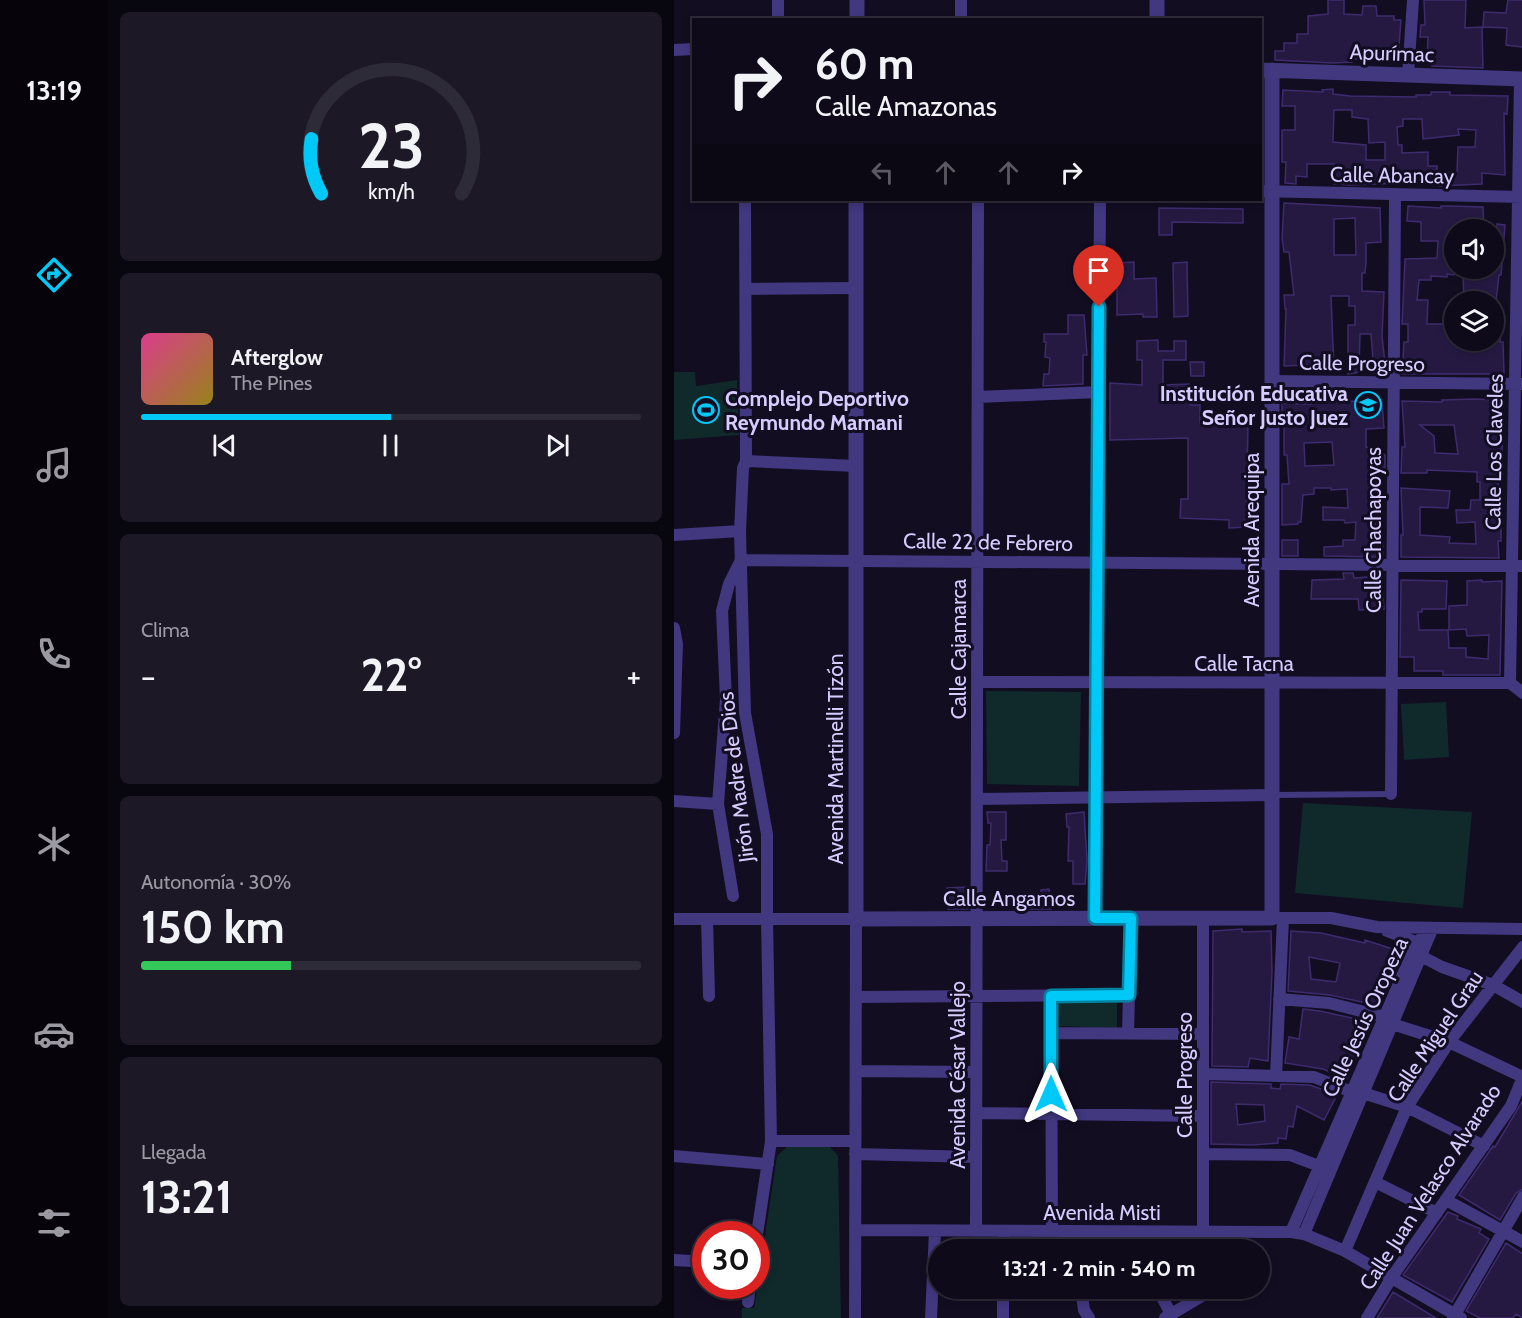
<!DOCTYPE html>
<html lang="es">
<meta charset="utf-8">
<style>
body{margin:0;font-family:Cabin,sans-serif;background:#1c1826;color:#f1f3f6;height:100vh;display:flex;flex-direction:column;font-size:22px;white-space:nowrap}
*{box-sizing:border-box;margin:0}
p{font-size:20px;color:#9b9aa2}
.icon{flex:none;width:33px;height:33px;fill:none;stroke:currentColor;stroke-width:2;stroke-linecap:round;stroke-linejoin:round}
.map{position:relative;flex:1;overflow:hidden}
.details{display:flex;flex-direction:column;gap:12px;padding:12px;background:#08060e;width:566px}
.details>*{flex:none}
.guide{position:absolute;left:18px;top:18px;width:570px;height:183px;border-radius:0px;box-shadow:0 3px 9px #0003,0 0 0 2px #2e2b38;background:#0e0a19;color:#f1f3f6;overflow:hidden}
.buttons{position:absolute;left:770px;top:219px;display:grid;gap:12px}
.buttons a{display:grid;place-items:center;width:60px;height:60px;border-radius:50%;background:#0e0a19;box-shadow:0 3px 9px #0003,0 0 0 2px #2e2b38;font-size:30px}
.speed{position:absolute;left:18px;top:1221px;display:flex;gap:12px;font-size:30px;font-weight:700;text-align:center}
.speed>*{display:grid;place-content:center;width:78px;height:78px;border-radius:50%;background:#0e0a19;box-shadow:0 3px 9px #0003,0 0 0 2px #2e2b38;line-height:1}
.speed .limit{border:9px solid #d22;background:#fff;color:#111}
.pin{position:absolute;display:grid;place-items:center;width:51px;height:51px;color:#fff;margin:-62px -26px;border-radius:50% 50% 50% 0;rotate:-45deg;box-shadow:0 0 6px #0007}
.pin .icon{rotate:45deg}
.me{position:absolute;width:66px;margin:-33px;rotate:0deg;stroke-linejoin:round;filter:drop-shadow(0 0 4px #0008)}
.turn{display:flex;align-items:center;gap:21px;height:126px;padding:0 24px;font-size:27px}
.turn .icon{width:78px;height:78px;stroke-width:2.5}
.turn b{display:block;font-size:42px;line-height:51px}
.lanes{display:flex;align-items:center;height:57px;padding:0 24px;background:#0003;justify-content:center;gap:30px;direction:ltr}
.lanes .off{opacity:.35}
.big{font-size:45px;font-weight:800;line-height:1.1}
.details .widget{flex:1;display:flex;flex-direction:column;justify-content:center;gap:9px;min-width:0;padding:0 21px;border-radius:9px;background:#1c1826}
.details .dial{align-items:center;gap:0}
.dial svg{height:156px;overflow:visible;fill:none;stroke:#2e2b38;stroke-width:7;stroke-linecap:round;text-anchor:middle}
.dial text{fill:#f1f3f6;stroke:none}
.song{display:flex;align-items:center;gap:18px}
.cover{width:72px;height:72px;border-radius:9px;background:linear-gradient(135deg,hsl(330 70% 55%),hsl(50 70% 35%))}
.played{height:6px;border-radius:3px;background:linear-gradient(90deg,#00c9f7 50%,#2e2b38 50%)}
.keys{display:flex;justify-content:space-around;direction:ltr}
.heat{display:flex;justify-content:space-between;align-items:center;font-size:33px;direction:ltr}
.charge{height:9px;border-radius:4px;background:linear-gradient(90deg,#34c759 30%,#2e2b38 0)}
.trip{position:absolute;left:254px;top:1239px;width:342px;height:60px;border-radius:30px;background:#0e0a19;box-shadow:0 3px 9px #0003,0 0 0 2px #2e2b38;font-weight:800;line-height:60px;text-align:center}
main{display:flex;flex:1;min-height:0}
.tab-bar{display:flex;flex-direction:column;width:108px;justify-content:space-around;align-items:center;background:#06040a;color:#9b9aa2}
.tab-bar .icon{width:42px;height:42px}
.tab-bar .current{color:#00c9f7}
.tab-bar b{font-size:27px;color:#f1f3f6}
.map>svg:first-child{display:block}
.green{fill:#10292b}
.building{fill:#251942;stroke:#3e2b6e;stroke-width:1.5;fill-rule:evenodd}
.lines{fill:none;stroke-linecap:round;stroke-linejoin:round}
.service{stroke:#413880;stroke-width:6}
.minor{stroke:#413880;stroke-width:12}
.tertiary{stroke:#413880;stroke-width:15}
.route-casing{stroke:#0083a1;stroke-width:15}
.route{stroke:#00c9f7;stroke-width:10}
.labels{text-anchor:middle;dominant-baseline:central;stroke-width:6;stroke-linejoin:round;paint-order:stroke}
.street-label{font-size:21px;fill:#d7ccff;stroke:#120d21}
.poi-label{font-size:21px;font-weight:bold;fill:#d7ccff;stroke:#120d21;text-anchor:end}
</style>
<main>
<nav class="tab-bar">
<b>13:19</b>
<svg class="icon current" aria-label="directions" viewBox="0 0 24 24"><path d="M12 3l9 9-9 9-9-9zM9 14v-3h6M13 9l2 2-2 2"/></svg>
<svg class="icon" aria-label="music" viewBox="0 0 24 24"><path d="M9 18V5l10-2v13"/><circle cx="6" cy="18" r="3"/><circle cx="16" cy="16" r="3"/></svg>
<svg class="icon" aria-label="phone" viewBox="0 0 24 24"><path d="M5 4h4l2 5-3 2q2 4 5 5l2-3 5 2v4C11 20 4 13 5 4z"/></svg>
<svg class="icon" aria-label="climate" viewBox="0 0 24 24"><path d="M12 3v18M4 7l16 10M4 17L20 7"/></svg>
<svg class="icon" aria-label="car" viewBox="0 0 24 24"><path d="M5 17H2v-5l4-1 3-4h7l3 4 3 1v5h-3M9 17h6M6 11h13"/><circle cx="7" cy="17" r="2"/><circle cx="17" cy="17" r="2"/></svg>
<svg class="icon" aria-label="filters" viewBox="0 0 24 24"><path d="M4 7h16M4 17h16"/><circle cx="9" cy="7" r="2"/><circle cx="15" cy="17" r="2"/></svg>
</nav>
<section class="details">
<div class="widget dial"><svg viewBox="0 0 100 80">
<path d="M14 69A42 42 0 1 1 86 69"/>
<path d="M14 69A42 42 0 0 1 9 41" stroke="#00c9f7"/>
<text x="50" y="56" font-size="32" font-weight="700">23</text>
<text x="50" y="72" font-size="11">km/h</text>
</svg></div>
<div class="widget">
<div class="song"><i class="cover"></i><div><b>Afterglow</b><p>The Pines</p></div></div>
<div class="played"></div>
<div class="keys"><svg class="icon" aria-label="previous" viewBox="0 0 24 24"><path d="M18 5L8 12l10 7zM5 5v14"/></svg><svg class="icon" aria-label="pause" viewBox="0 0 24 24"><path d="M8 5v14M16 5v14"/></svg><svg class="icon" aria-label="next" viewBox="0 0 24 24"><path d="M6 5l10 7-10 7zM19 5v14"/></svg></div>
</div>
<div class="widget"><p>Clima</p>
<div class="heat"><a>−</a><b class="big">22°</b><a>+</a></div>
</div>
<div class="widget"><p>Autonomía · 30%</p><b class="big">150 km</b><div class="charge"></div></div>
<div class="widget"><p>Llegada</p><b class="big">13:21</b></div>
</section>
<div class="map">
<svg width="849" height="1318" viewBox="0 0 849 1318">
<rect width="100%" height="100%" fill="#120d21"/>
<!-- green -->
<path class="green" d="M0,372H21L22,386L63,380L65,435L0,440Z
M312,691L407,692L405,786L313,784Z
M772,702L775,757L730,760L727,704Z
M629,803L798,812L789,908L621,893Z
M383,1002H443V1028L385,1026Z
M113,1147H156L164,1156L167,1318H68V1308H80L103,1156Z"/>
<!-- building -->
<path class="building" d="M654,0H670V14L688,15L689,6H702L703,16H720V20H727L724,58L701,57V59H678V62L659,63L601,60V51H610V43H623V34H634V16L654,14Z
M750,0H792L791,28L808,27L809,68L758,66V62H753L754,37H746L747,25H751Z
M834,0H849V47L832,45L833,28L809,27L810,12L832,13Z
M659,89V94L676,96L742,97V95H757V92H776V95L834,96L833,114L830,113L831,175L808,173V184L766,186V183L731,184V183L676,185L660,184V164H633V177L622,176V184L611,183L612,162H608V130H621V106H608L609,90L649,92L648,90ZM660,110H678V117L694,119L695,143L711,142V160H692V145L659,142ZM729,119H748L749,139L785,135L784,129L802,130L801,147H784L783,172L763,173V166H754V152L728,153V145H724L723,127L729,126Z
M610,203L706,208L707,242L692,243V263L691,273H688V291L710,292L708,336L712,373H700L697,334H686L685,372L674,374V325H681V306H675V296H657L660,369L632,368V365L610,366L612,309H611L610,295H620L615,252H610L608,239ZM681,218L682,255H660V219Z
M734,206L767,208V206H774L809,207L810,230H780V275L773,274V277L757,276V280H745L743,300H754L753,324H780V340L819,341V318L828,319L826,342H829L830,374H728L730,342H734V324H728L731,259L763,258L764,241H747V222L733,221Z
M485,208L569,209V223L498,222V235H485Z
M823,224L831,225L827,275H825L822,302H790L789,273H813V268H819V250H821Z
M460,262V279L482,278L483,317H469V314L443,315V263Z
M513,262L514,316L500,317L499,263Z
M394,315H410L413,355H409V384L369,386L370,374H375L376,358L371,357L372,342H370V334H394Z
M484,340V351H500V341H512V360H489V385L515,384L516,405H526V423L574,424L572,527L555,528V520L506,518L507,499H514V438L436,440V383L468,385V360H463V341Z
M516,362H530V376H517Z
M648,399V403L668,401L708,402L710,428L692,429V447L699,448L698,455H711V468L704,467L702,486H705V492H707L706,507H703L701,543H709V557L650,556V547L669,546V540H681L682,522L671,523L670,520H649V507L674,508L673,489L657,490V488H640V494L629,495L627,522H624V524L608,525V484H615L613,455H610V422H608V403L637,404V400ZM658,442L660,465L631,466L630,443Z
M800,399L827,400L824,432H829L828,452H825L823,473L825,491H827V541H824L825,558L727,557V535H729L727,488L776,491L774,508L746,507V535L776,537L775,543L802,544L801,522L783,523L782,510H796L797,500H806V482H803V472L753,470V473H727L728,447H731L728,401L768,402V400ZM746,425H780L784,454L761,453L760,436Z
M608,540H624V556H608Z
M669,573H679L680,578L707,576L710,609L685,610L684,599H637L638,580L670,579Z
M727,580L773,581L772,609H748V612H744L745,630H774L775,648H792V657L814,659L815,635L793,636L792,629L775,630V606L793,605V581L808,580V582L828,581L826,675H769V671H740V657H726Z
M313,812H332V840H327L328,861H333V871H312L313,845H316L317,823H314Z
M410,812L413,860L411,884H399V861H394L395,827H393L392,814Z
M293,887L294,909H274L273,888Z
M375,889L377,909H341V896L367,895V890Z
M568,929V932L597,931L598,971L594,1061L576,1058L574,1067L538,1066L539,931Z
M617,931L647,933L691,943V940L728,952L717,978L715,977L706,1006L656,995L614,991ZM635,957L666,963L662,982L637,979Z
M629,1009L646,1011L696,1022L673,1079L649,1069L611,1063L615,1037L625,1039Z
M537,1082L597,1084V1088L606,1089L607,1084L636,1085L655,1092L653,1096L661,1099L650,1120L623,1106L619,1127L614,1126L612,1139L604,1138V1143L580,1145L537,1144ZM562,1104L590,1105L591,1121L564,1125Z
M849,1100V1189L842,1193L826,1220L785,1195L819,1146L821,1147Z
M774,1212L784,1216L783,1219L807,1229L805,1233L815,1239L778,1302L729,1275Z
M832,1243L849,1254V1318L842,1314L839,1318H806L792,1311Z
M719,1292L762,1318H703Z"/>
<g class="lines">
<!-- service -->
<path class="service" d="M598,795L717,794"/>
<!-- minor -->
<path class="minor" d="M104,20V0
M287,20V0
M0,50L20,49
M734,75L739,0
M586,191L849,197
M71,200L72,461L69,468L66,531L71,713L93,834V919L97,1141L82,1241
M72,289L182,288
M598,381L847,384
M304,397L425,392
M72,461L182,466
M0,535L66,531
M0,628L3,644L0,733
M303,682L836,683
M836,683L846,79
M836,683L849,693
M717,794L721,194
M303,799L598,795
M0,801L44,804
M59,896L44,804L52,699L48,611L55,584L67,560L849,566
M421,918L426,200
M598,918H657L703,927L849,929
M0,919H182L181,1318
M33,919L35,996
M713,931L750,945
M747,956L768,967L819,985L849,1002
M377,996L378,1231
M182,997L455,995
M605,999L655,1003L711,1017
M377,1033L529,1034
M454,1033L457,918
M182,1071L302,1072
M529,1074L640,1077L678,1092
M602,1076L609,918
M689,1093L733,1107L810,1146
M302,1113L529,1116
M97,1141H181
M181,1154L302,1157
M529,1154L616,1155L645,1166
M0,1156L94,1164
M701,1182L763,1213
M772,1200L849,1242
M181,1230L617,1232L630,1234L671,1251L787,1318
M302,1231L304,200
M529,1232V918
M617,1232L743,942L759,928
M630,1234L757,932
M330,1250V1231
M407,1250L408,1231
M482,1250V1232
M560,1250L561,1232
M671,1251L733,1107L775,1042L849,947
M0,1260L32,1262
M407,1288L410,1310L415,1318
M483,1288L497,1314
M74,1302L76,1286
M257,1318L261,1231
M329,1318V1288
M491,1318L541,1288
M693,1318L718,1277L837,1106L849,1077L775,1042L718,1024
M779,1318L849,1197"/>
<!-- tertiary -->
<path class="tertiary" d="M183,20V0
M483,20V0
M586,70L849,79
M182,200V919L598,918V70"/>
</g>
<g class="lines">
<defs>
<path id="route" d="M377,1094V996L455,995L457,918H421L425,307"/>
</defs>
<!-- route casing -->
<use href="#route" class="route-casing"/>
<!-- route -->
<use href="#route" class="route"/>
</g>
<!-- icons -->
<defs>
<symbol id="school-ring" viewBox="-11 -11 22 22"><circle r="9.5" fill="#120d21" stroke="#00c9f7" stroke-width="1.5"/><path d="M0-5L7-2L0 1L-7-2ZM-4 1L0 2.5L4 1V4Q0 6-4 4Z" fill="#00c9f7"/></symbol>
<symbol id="stadium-ring" viewBox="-11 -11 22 22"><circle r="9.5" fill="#120d21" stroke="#00c9f7" stroke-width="1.5"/><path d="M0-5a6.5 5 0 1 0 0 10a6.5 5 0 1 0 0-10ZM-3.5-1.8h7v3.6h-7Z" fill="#00c9f7"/></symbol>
</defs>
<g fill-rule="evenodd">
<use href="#school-ring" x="679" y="390" width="30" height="30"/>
<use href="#stadium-ring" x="17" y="395" width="30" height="30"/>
</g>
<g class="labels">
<!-- street labels -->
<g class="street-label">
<text transform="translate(718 53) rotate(2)">Apurímac</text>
<text transform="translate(718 175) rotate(1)">Calle Abancay</text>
<text transform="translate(688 363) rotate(1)">Calle Progreso</text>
<text transform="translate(820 452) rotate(-89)">Calle Los Claveles</text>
<text transform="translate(577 530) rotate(-90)">Avenida Arequipa</text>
<text transform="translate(699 530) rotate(-90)">Calle Chachapoyas</text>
<text transform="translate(314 542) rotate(1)">Calle 22 de Febrero</text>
<text transform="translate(284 649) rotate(-90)">Calle Cajamarca</text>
<text x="570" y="663">Calle Tacna</text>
<text transform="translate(161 759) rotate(-90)">Avenida Martinelli Tizón</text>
<text transform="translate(62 777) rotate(-97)">Jirón Madre de Dios</text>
<text x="335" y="898">Calle Angamos</text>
<text transform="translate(691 1017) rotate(-65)">Calle Jesús Oropeza</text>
<text transform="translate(761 1036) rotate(-56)">Calle Miguel Grau</text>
<text transform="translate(283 1075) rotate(-90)">Avenida César Vallejo</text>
<text transform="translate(510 1075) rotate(-90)">Calle Progreso</text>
<text transform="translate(756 1187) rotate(-57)">Calle Juan Velasco Alvarado</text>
<text x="428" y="1212">Avenida Misti</text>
</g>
<!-- poi labels -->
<g class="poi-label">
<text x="674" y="393">Institución Educativa<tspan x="674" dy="24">Señor Justo Juez</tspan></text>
<text x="51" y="398" text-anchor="start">Complejo Deportivo<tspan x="51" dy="24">Reymundo Mamani</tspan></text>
</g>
</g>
</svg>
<div class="buttons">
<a><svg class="icon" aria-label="sound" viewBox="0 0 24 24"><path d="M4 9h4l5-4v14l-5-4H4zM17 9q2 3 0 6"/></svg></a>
<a><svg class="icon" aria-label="layers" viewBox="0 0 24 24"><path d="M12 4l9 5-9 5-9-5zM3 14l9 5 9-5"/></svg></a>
</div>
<div class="speed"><div class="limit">30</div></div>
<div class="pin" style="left:425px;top:307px;background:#d93025"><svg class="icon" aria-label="arrive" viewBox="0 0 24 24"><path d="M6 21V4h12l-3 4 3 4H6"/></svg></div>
<svg class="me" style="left:377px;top:1094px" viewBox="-20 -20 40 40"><path d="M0-17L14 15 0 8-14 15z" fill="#00c9f7" stroke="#fff" stroke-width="4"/></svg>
<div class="trip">13:21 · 2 min · 540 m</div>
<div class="guide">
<div class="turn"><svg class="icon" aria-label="right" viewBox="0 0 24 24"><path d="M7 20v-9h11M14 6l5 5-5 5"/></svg><div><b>60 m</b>Calle Amazonas</div></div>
<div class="lanes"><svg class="icon off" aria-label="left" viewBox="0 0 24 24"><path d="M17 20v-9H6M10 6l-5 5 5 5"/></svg><svg class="icon off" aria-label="ahead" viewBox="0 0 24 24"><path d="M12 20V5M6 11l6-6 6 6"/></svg><svg class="icon off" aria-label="ahead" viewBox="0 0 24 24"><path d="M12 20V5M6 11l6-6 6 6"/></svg><svg class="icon" aria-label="right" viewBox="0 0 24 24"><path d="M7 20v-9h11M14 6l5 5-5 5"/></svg></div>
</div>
</div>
</main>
